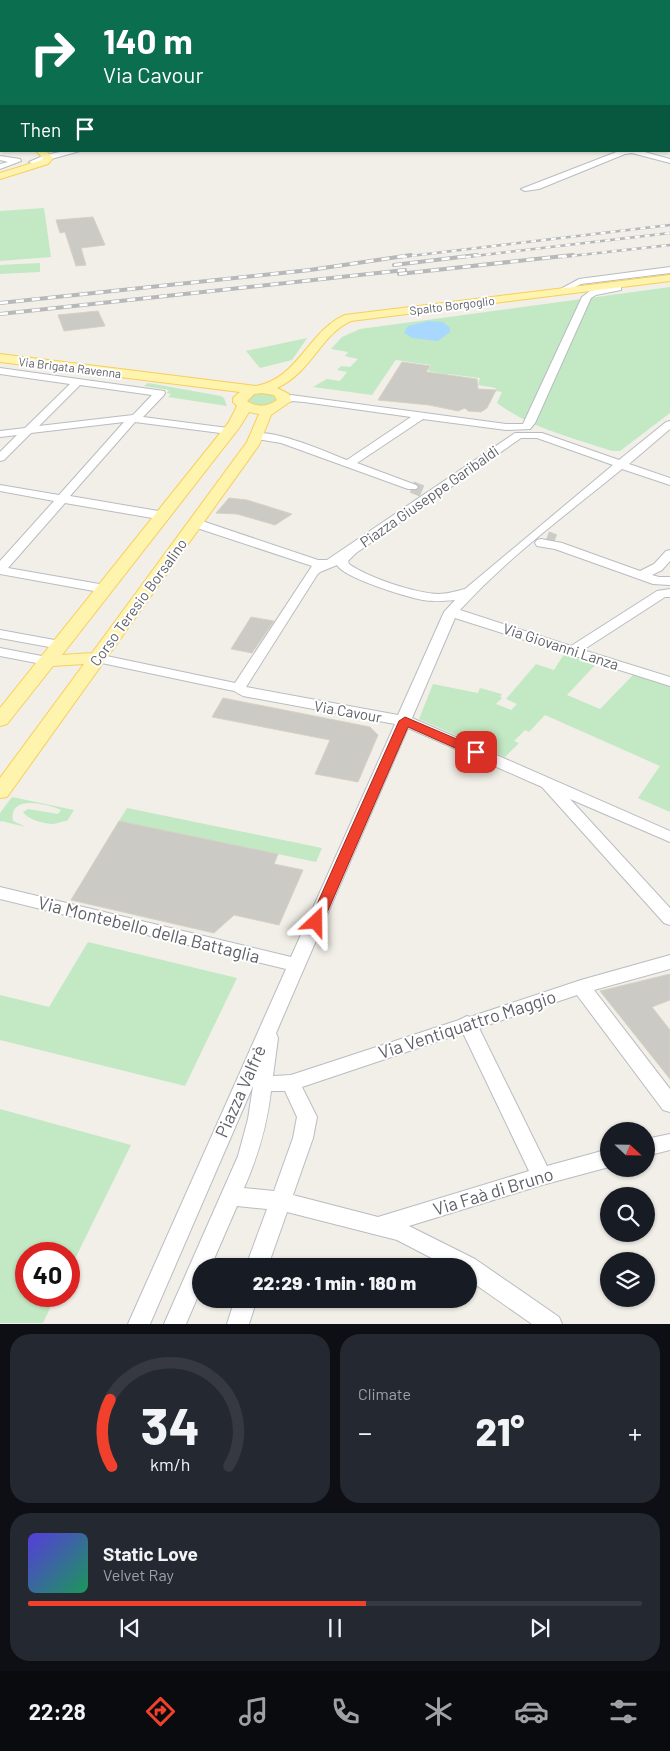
<!DOCTYPE html>
<meta charset="utf-8">
<style>
body{margin:0;font-family:Barlow,sans-serif;background:#242831;color:#f1f3f6;height:100vh;display:flex;flex-direction:column;font-size:19px;white-space:nowrap}
*{box-sizing:border-box;margin:0}
p{font-size:16px;color:#9ea1a6}
.icon{flex:none;width:28px;height:28px;fill:none;stroke:currentColor;stroke-width:2;stroke-linecap:round;stroke-linejoin:round}
.map{position:relative;height:1324px;overflow:hidden}
.side{display:flex;flex-direction:column;gap:10px;padding:10px;background:#0d0f14;flex:1}
.side>*{flex:none}
.hud{position:absolute;left:0px;top:0px;width:670px;height:152px;box-shadow:0 1px 4px #0004;background:#0b6e4f;color:#fff;overflow:hidden}
.needle{width:32px;rotate:112deg}
.tools{position:absolute;left:600px;top:1122px;display:grid;gap:10px}
.tools a{display:grid;place-items:center;width:55px;height:55px;border-radius:50%;background:#171b24;box-shadow:0 1px 4px #0004;font-size:25px}
.speed{position:absolute;left:15px;top:1242px;display:flex;gap:10px;font-size:25px;font-weight:700;text-align:center}
.speed>*{display:grid;place-content:center;width:65px;height:65px;border-radius:50%;background:#171b24;box-shadow:0 1px 4px #0004;line-height:1}
.speed .limit{border:8px solid #d22;background:#fff;color:#111}
.pin{position:absolute;display:grid;place-items:center;width:42px;height:42px;color:#fff;margin:-21px;border-radius:10px;box-shadow:0 2px 8px #0006}
.me{position:absolute;width:55px;margin:-28px;rotate:23deg;stroke-linejoin:round;filter:drop-shadow(0 0 4px #0008)}
.turn{display:flex;align-items:center;gap:18px;height:105px;padding:0 20px;font-size:22px}
.turn .icon{width:65px;height:65px;stroke-width:2.5}
.turn b{display:block;font-size:35px;line-height:42px}
.then{display:flex;align-items:center;height:48px;padding:0 20px;background:#0003;gap:10px;font-size:19px}
.big{font-size:38px;font-weight:800;line-height:1.1}
.side .widget{flex:1;display:flex;flex-direction:column;justify-content:center;gap:8px;min-width:0;padding:0 18px;border-radius:20px;background:#242831}
.side .dial{align-items:center;gap:0}
.dial svg{height:130px;overflow:visible;fill:none;stroke:#363941;stroke-width:7;stroke-linecap:round;text-anchor:middle}
.dial text{fill:#f1f3f6;stroke:none}
.song{display:flex;align-items:center;gap:15px}
.cover{width:60px;height:60px;border-radius:8px;background:linear-gradient(135deg,hsl(250 70% 55%),hsl(150 70% 35%))}
.played{height:5px;border-radius:2px;background:linear-gradient(90deg,#f1412c 55%,#363941 55%)}
.keys{display:flex;justify-content:space-around;direction:ltr}
.heat{display:flex;justify-content:space-between;align-items:center;font-size:28px;direction:ltr}
.side .tiles{flex:1;display:grid;gap:10px;grid-template-columns:1fr 1fr}
.widget:last-child{grid-column:span 2}
.trip{position:absolute;left:192px;top:1258px;width:285px;height:50px;border-radius:25px;background:#171b24;box-shadow:0 1px 4px #0004;font-weight:800;line-height:50px;text-align:center}
.menu{display:flex;height:80px;justify-content:space-around;align-items:center;background:#090b0e;color:#9ea1a6}
.menu .icon{width:35px;height:35px}
.menu .current{color:#f1412c}
.menu b{font-size:22px;color:#f1f3f6}
.map>svg:first-child{display:block}
.green{fill:#c2e9c3}
.water{fill:#a8d7ff}
.building{fill:#cccac4;stroke:#d6d1c4}
.lines{fill:none;stroke-linecap:round;stroke-linejoin:round}
.minor-tunnel{stroke:#ccccc7;stroke-width:12;stroke-dasharray:12 6;stroke-linecap:butt}
.minor-casing{stroke:#b9bcc1;stroke-width:2}
.major-casing{stroke:#f8cf59;stroke-width:2}
.minor{fill:#fff;fill-rule:evenodd}
.major{fill:#fff4ad;fill-rule:evenodd}
.rail-far1-casing{stroke:#b7b8b9;stroke-width:2.5}
.rail-casing{stroke:#b7b8b9;stroke-width:4}
.rail-far1{stroke:#fff;stroke-width:2;stroke-dasharray:5;stroke-linecap:butt}
.rail{stroke:#fff;stroke-width:2.5;stroke-dasharray:8;stroke-linecap:butt}
.route{fill:#f1412c;stroke:#9d2a1d}
.labels{text-anchor:middle;dominant-baseline:central;stroke-width:4;stroke-linejoin:round;paint-order:stroke}
.far-street-label{font-size:12px;fill:#5e6268;stroke:#fff}
.street-label{font-size:15px;fill:#5e6268;stroke:#fff}
.near-street-label{font-size:18px;fill:#5e6268;stroke:#fff}
</style>
<div class="map">
<svg width="670" height="1324" viewBox="0 0 670 1324">
<rect width="100%" height="100%" fill="#f1efe7"/>
<!-- green -->
<path class="green" d="M44,208L51,257L0,261V211Z
M40,263V272L0,274V265Z
M670,287V413L620,451H612C573,438 531,428 497,403L502,392L495,391L496,388L478,385L480,378L448,374L445,377H442L444,374L428,371L431,365L396,360L397,358L372,395L313,387L327,379L340,381L347,372L337,370L341,366L350,367L358,359L345,356L348,352L331,349L342,337L360,329Z
M307,338L292,360L260,368L246,351Z
M148,383L221,396L224,398L227,406L168,397L171,394L167,393L169,390L144,386Z
M261,393L272,395L276,399L275,402C266,408 255,407 247,401L253,395Z
M566,651L599,661L567,695L600,709L635,673L670,685V812L638,798L660,766L545,715L529,732L525,730L514,741L519,743L505,757L419,719L433,684L478,693L480,688L502,694L500,697L502,698L496,704L511,710L517,704L506,699L536,664L554,670Z
M12,797L74,810L67,821C62,821 59,823 54,824C45,824 28,820 23,812L28,809L58,814L61,810C47,804 8,794 13,821L26,827L1,821L0,822V813Z
M127,808L322,848L316,862L119,821Z
M88,942L237,978L185,1086L0,1040V995L49,1007Z
M0,1109L131,1145L69,1271V1254H26V1296H56L43,1323H0Z"/>
<!-- water -->
<path class="water" d="M429,321L443,322L450,328V332L438,341L413,338L404,333L408,326Z"/>
<!-- building -->
<path class="building" d="M93,217L105,245L81,248L86,265L76,266L65,232L60,233L56,220Z
M98,311L105,326L64,331L58,315Z
M402,362L430,366L426,372L477,379L478,389L496,390L487,408L481,412L468,411L465,408L458,411L429,405L378,400Z
M229,498L247,500L292,514L275,525L237,514L216,513Z
M251,617L274,621L252,653L231,649Z
M223,698L370,727L378,735L358,782L315,774L330,740L212,717Z
M119,821L278,854L274,864L303,870L279,925L234,915L214,933L71,900Z
M670,974V1000L652,1007L670,1030V1079L600,991Z"/>
<g class="lines">
<!-- minor-tunnel -->
<path class="minor-tunnel" d="M412,487L422,491
M547,537L555,540"/>
<defs>
<path id="minor" d="M0,0H9L0,3Z
M163,0H171L172,1H164Z
M1,16V20L0,21V17Z
M0,27H1V31H0Z
M0,80H1V84H0Z
M0,100H1V104H0Z
M65,151H80L33,164L29,162L45,155Z
M619,151H641L670,159V163L632,153L625,154L539,189L525,191L521,189Z
M0,156L20,159L21,161L0,169V164L8,162L0,160Z
M670,267V273L581,284L562,294L557,291L579,279Z
M618,285L621,286V290L596,295L591,298L535,423L530,429L506,430L423,419L357,463L416,485L418,487L416,489H408L281,443L257,439L252,436C264,424 331,454 347,460L411,417L304,402L292,401L284,404L279,401L291,395L506,424H523L582,297L590,291Z
M0,368L164,391L165,393L164,395L143,417L228,428L233,431L228,434L135,422L70,496L164,512L170,516L168,519L164,520L65,503L8,568L105,585L111,589L110,592L105,593L0,574V561L54,501L0,491V485L59,495L124,422L31,433L4,460L0,461V452L17,435L0,437V431L25,428L70,384L0,374ZM80,385L152,395L133,415L39,426Z
M670,421V429L629,464L670,478V485L622,469C567,514 507,558 460,610L571,646L657,591L670,589V597H665L583,650L670,677V686L455,618L412,718L670,831V842L570,799L670,908V925L664,923L542,787L408,728L276,1033L278,1038L273,1076L291,1075L459,1020L467,1016L470,1017L581,980L670,955V969L594,990L670,1089V1112L663,1110L577,995L479,1028L547,1166L609,1149V1167L542,1185L409,1226L475,1259L559,1317L562,1324H532L469,1280V1266H447L397,1240L287,1212L268,1266H246L267,1209L237,1206L211,1266H201V1289L186,1324H164L238,1156L248,1119L253,1086L150,1324H128L286,969L0,899V887L291,957L395,724L243,696L234,691L97,662L90,658L97,654L235,683L312,566L191,526L189,523L191,520H199L318,560H327L515,433H542L619,460L666,422ZM521,438H537L613,465L465,589C456,591 448,594 438,594C415,593 369,578 349,564L348,561L356,553ZM337,565C344,578 407,597 423,600C434,602 444,601 455,600L444,612L398,715L246,687L317,575L320,572ZM463,1033L529,1171L378,1217L293,1195L313,1138L317,1117L302,1087ZM271,1091H285L297,1117L293,1138L274,1191L244,1188C258,1156 267,1126 271,1091Z
M541,539L562,543L640,571L654,564L666,551L670,550V561L662,570L652,575L659,577H670V585L653,584L555,549L537,546L535,543L537,540Z
M0,630L60,641L67,645L60,649L0,638Z
M0,648L47,657L54,661L47,665L0,656Z
M670,1134V1150L646,1156V1139Z
M235,1299H257L249,1324H227Z"/>
<path id="major" d="M0,122L1,123V129L0,128Z
M36,151H46L53,158L48,164L0,179V173L42,160L43,158Z
M670,275V281L351,321C320,335 312,372 277,388L289,394L291,401L271,415L259,445L7,797L0,798V778L84,664L53,666L7,724L0,726V708L229,422L237,406L233,402V398L240,392L0,362V354L256,386C298,379 308,331 345,315ZM262,393L274,395L277,400C267,407 257,408 247,401L254,394ZM249,412L259,414L247,442L92,653L62,655L239,428Z"/>
</defs>
<!-- minor casing -->
<use href="#minor" class="minor-casing"/>
<!-- major casing -->
<use href="#major" class="major-casing"/>
<!-- minor -->
<use href="#minor" class="minor"/>
<!-- major -->
<use href="#major" class="major"/>
<defs>
<path id="rail-far1" d="M402,257L670,225
M466,257L670,233
M562,257L670,245"/>
<path id="rail" d="M394,265L477,255
M399,274L573,255
M0,303L310,270L411,255
M0,314L405,270"/>
</defs>
<!-- rail-far1 casing -->
<use href="#rail-far1" class="rail-far1-casing"/>
<!-- rail casing -->
<use href="#rail" class="rail-casing"/>
<!-- rail-far1 -->
<use href="#rail-far1" class="rail-far1"/>
<!-- rail -->
<use href="#rail" class="rail"/>
</g>
<!-- route -->
<path class="route" d="M405,717L480,749L482,752L480,755H471L408,727L323,922L321,926L316,928L311,926L309,922L399,721Z"/>
<g class="labels">
<!-- far-street labels -->
<g class="far-street-label">
<text transform="translate(452 305) rotate(-7)">Spalto Borgoglio</text>
<text transform="translate(70 367) rotate(7)">Via Brigata Ravenna</text>
</g>
<!-- street labels -->
<g class="street-label">
<text transform="translate(429 496) rotate(-35)">Piazza Giuseppe Garibaldi</text>
<text transform="translate(138 602) rotate(-54)">Corso Teresio Borsalino</text>
<text transform="translate(561 646) rotate(18)">Via Giovanni Lanza</text>
<text transform="translate(348 711) rotate(10)">Via Cavour</text>
</g>
<!-- near-street labels -->
<g class="near-street-label">
<text transform="translate(149 929) rotate(14)">Via Montebello della Battaglia</text>
<text transform="translate(467 1024) rotate(-18)">Via Ventiquattro Maggio</text>
<text transform="translate(240 1091) rotate(-66)">Piazza Valfrè</text>
<text transform="translate(493 1191) rotate(-17)">Via Faà di Bruno</text>
</g>
</g>
</svg>
<div class="tools">
<a><svg class="needle" viewBox="-14 -14 28 28"><path d="M0-13l5 13h-10z" fill="#e53935"/><path d="M0 13l5-13h-10z" fill="#9ea1a6"/></svg></a>
<a><svg class="icon" aria-label="search" viewBox="0 0 24 24"><circle cx="10" cy="10" r="6"/><path d="M15 15l6 6"/></svg></a>
<a><svg class="icon" aria-label="layers" viewBox="0 0 24 24"><path d="M12 4l9 5-9 5-9-5zM3 14l9 5 9-5"/></svg></a>
</div>
<div class="speed"><div class="limit">40</div></div>
<div class="pin" style="left:476px;top:752px;background:#d93025"><svg class="icon" aria-label="arrive" viewBox="0 0 24 24"><path d="M6 21V4h12l-3 4 3 4H6"/></svg></div>
<svg class="me" style="left:316px;top:922px" viewBox="-20 -20 40 40"><path d="M0-17L14 15 0 8-14 15z" fill="#f1412c" stroke="#fff" stroke-width="4"/></svg>
<div class="trip">22:29 · 1 min · 180 m</div>
<div class="hud">
<div class="turn"><svg class="icon" aria-label="right" viewBox="0 0 24 24"><path d="M7 20v-9h11M14 6l5 5-5 5"/></svg><div><b>140 m</b>Via Cavour</div></div>
<div class="then">Then<svg class="icon" aria-label="arrive" viewBox="0 0 24 24"><path d="M6 21V4h12l-3 4 3 4H6"/></svg></div>
</div>
</div>
<section class="side">
<div class="tiles">
<div class="widget dial"><svg viewBox="0 0 100 80">
<path d="M14 69A42 42 0 1 1 86 69"/>
<path d="M14 69A42 42 0 0 1 13 28" stroke="#f1412c"/>
<text x="50" y="56" font-size="32" font-weight="700">34</text>
<text x="50" y="72" font-size="11">km/h</text>
</svg></div>
<div class="widget"><p>Climate</p>
<div class="heat"><a>−</a><b class="big">21°</b><a>+</a></div>
</div>
<div class="widget">
<div class="song"><i class="cover"></i><div><b>Static Love</b><p>Velvet Ray</p></div></div>
<div class="played"></div>
<div class="keys"><svg class="icon" aria-label="previous" viewBox="0 0 24 24"><path d="M18 5L8 12l10 7zM5 5v14"/></svg><svg class="icon" aria-label="pause" viewBox="0 0 24 24"><path d="M8 5v14M16 5v14"/></svg><svg class="icon" aria-label="next" viewBox="0 0 24 24"><path d="M6 5l10 7-10 7zM19 5v14"/></svg></div>
</div>
</div>
</section>
<nav class="menu">
<b>22:28</b>
<svg class="icon current" aria-label="directions" viewBox="0 0 24 24"><path d="M12 3l9 9-9 9-9-9zM9 14v-3h6M13 9l2 2-2 2"/></svg>
<svg class="icon" aria-label="music" viewBox="0 0 24 24"><path d="M9 18V5l10-2v13"/><circle cx="6" cy="18" r="3"/><circle cx="16" cy="16" r="3"/></svg>
<svg class="icon" aria-label="phone" viewBox="0 0 24 24"><path d="M5 4h4l2 5-3 2q2 4 5 5l2-3 5 2v4C11 20 4 13 5 4z"/></svg>
<svg class="icon" aria-label="climate" viewBox="0 0 24 24"><path d="M12 3v18M4 7l16 10M4 17L20 7"/></svg>
<svg class="icon" aria-label="car" viewBox="0 0 24 24"><path d="M5 17H2v-5l4-1 3-4h7l3 4 3 1v5h-3M9 17h6M6 11h13"/><circle cx="7" cy="17" r="2"/><circle cx="17" cy="17" r="2"/></svg>
<svg class="icon" aria-label="filters" viewBox="0 0 24 24"><path d="M4 7h16M4 17h16"/><circle cx="9" cy="7" r="2"/><circle cx="15" cy="17" r="2"/></svg>
</nav>
